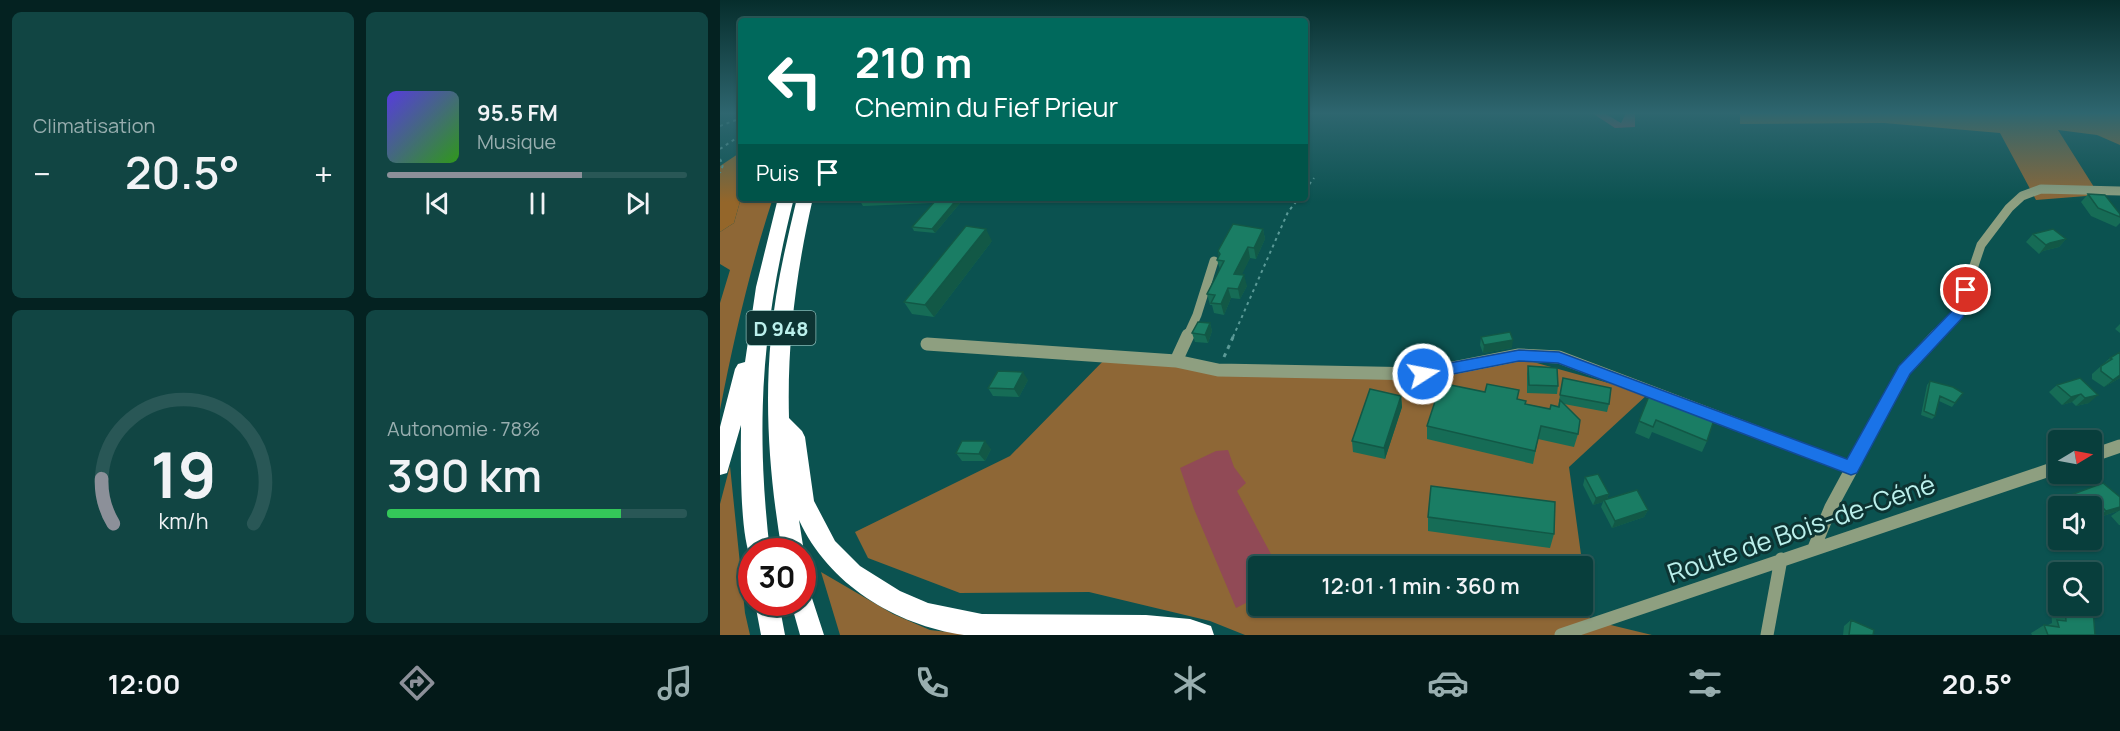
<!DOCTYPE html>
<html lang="fr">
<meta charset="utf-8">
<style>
body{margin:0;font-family:Manrope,sans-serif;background:#114543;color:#f1f3f6;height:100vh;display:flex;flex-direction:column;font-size:22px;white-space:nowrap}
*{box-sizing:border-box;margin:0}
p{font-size:20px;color:#98aeaf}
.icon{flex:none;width:33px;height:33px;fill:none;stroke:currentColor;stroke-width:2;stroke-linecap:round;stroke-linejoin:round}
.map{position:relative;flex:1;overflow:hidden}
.details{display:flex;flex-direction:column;gap:12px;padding:12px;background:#042221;width:720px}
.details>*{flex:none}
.hud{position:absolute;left:18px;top:18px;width:570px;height:183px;border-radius:6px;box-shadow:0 2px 4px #0004,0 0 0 2px #295756;background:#00695c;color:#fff;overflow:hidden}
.needle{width:39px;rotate:80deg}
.controls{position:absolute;left:1328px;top:430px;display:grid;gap:12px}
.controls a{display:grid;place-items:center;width:54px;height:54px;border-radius:6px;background:#083e3c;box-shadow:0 2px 4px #0004,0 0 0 2px #295756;font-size:30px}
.speed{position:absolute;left:18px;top:538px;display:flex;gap:12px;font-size:30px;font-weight:700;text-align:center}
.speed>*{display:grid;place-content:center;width:78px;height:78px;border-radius:50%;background:#083e3c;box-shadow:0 2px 4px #0004,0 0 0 2px #295756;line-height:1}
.speed .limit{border:9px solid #d22;background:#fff;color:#111}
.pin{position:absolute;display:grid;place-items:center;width:51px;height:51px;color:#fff;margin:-26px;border:3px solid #fff;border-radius:50%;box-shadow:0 2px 6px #0007}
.me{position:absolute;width:66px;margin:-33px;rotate:79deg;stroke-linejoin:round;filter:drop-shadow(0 0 4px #0008)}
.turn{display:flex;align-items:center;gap:21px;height:126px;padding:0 18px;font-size:27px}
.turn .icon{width:78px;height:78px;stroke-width:2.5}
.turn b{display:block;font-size:42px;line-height:51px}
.then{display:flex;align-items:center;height:57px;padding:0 18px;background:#0003;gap:12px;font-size:22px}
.big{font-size:45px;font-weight:600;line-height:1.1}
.details .widget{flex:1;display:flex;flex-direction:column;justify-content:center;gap:9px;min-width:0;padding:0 21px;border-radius:9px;background:#114543}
.details .dial{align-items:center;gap:0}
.dial svg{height:156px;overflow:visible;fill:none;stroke:#295756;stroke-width:7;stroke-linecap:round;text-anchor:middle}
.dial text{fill:#f1f3f6;stroke:none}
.song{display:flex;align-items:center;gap:18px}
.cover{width:72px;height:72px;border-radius:9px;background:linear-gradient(135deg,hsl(250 70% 55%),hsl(110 70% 35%))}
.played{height:6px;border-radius:3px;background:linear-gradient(90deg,#8c9099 65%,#295756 65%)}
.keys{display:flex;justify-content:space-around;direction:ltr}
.heat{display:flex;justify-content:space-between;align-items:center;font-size:33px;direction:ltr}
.charge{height:9px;border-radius:4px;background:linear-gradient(90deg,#34c759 78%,#295756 0)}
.details .tiles{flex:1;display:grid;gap:12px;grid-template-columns:repeat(2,1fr)}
.trip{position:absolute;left:528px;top:556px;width:345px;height:60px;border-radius:6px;background:#083e3c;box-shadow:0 2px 4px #0004,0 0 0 2px #295756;font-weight:600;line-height:60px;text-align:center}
.tabs{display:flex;height:96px;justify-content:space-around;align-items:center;background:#031918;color:#98aeaf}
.tabs .icon{width:42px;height:42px}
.tabs .selected{color:#8c9099}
.tabs b{font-size:27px;color:#f1f3f6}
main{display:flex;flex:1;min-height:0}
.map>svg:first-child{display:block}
.green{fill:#8e6736;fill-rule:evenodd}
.forest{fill:#94662a}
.water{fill:#914a56}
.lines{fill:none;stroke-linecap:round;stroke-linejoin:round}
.path-far1{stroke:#5b9a97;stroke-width:2;stroke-dasharray:3 4;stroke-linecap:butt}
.path{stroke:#5b9a97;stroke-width:3;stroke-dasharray:4 5;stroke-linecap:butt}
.minor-far1{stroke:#8e9f80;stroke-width:9}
.minor{stroke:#8e9f80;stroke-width:13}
.highway{fill:#fff;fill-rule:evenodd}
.wall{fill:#166c56}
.shaded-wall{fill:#125846}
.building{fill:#1a7d64;stroke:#125846;stroke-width:1.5}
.route{fill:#1a73e8;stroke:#114b97;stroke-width:1.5}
.labels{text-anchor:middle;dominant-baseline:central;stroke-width:6;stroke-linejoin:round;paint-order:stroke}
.shield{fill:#0d3433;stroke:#87b8b4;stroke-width:1.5}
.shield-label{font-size:20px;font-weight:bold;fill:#bbf0ec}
.near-street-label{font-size:26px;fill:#bbf0ec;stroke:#0d3433}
</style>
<main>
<section class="details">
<div class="tiles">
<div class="widget"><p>Climatisation</p>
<div class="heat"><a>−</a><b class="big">20.5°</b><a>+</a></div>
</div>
<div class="widget">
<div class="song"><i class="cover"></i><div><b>95.5 FM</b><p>Musique</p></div></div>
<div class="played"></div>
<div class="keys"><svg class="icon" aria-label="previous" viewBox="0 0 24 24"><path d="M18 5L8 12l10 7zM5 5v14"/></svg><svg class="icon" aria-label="pause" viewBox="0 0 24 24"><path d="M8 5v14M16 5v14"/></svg><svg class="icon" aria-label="next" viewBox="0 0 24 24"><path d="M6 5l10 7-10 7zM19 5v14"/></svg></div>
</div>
<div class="widget dial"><svg viewBox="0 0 100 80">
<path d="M14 69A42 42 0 1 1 86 69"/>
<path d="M14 69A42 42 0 0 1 8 46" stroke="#8c9099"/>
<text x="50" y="56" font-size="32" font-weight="700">19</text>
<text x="50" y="72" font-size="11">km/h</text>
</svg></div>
<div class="widget"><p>Autonomie · 78%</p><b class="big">390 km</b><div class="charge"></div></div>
</div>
</section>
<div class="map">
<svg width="1400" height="635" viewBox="0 0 1400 635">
<rect width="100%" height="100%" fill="#0b5250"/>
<!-- green -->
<path class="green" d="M1020,113H1400V145L1377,135L1338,130L1379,195L1316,200L1280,133L1164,123L1020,124Z
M21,198H53C30,268 14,338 0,410V303L10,270L0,264V232L14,223Z
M388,356L667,379L806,360L928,394L849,467L870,620L932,635H525L490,621L369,592L240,593L148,558L135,532L290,456ZM538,567H862V606H538Z
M10,466L25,613L30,635H0V504Z
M101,572L173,614L210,630L254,635H120Z"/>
<!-- forest -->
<path class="forest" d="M21,152V198L14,223L0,232V166Z"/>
<!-- water -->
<path class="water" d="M872,113H884L901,123L906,113H915V127L895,128Z
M508,450L514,467L526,483L517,491L558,567H538V597L516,608L474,509L460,468L496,451Z"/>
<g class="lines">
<!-- path-far1 -->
<path class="path-far1" d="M0,126L21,118
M0,149L21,135
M0,159L3,165L0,173
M585,190L594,178
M513,337L568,212L579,198"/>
<!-- path -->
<path class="path" d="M504,357L514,335"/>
<!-- minor-far1 -->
<path class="minor-far1" d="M467,337L477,315L494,261
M1216,337L1238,313L1261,245L1289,208L1302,196L1321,189L1400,191"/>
<!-- minor -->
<path class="minor" d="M207,344L456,361L498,370L703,374L799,355L839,357L1131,468
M456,361L468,335
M1371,456L1400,446
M1094,548L1111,507L1185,370L1217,335
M841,635L1338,467
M1047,635L1061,559"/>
<!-- highway -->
<path class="highway" d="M58,198H74C42,324 35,423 50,552H32V560C19,538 21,453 21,425L7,473L0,475V427L15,369L18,364L25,362L36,287Z
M77,198H93C76,272 67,343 69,418L82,431L85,437L94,501L115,541L140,566L180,591L208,603L262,614L426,615L470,619L491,626L494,635C446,635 397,635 348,635C315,635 276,635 244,635C175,625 108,584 79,520L84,552L82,556V552H62C50,481 44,409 51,337C55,290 66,244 77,198Z
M82,588L90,592L104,635H80L71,603H82Z
M35,603H59L65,635H41Z"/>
</g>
<!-- wall -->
<path class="wall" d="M1368,194L1400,214V223L1396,227L1371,216L1361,202Z
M142,198H325L324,199L241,202L215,233L194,231L192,227L213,203L143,206L140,201Z
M543,229L545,239L536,259L530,258L521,275L527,286L520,299L511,298L504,315L494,313L492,305H490L487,294L500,269L497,260L499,256L498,251Z
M1313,234L1346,239L1339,247L1323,251L1319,254L1306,242Z
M272,241L214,317L192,314L184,302Z
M490,323L492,331L488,343L475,342L472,333Z
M1400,324V333L1395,329Z
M761,337L792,348L763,353L760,345Z
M1400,353V378L1384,387L1372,379V374L1390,358Z
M808,366L838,386L837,394L807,393V374Z
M843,378L889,404L887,412L844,404L858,434L854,447L818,439L813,464L707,439V426L798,399L805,404L830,409L838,407Z
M1360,378L1369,403L1356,406L1352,402L1342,405L1329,392L1337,385Z
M308,380L299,397L273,396L268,388Z
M1210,381L1235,403L1232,407L1219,401L1215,416L1212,419L1201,415L1207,385Z
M681,396L682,407L665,459L633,452L632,441Z
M929,396L987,441L982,452L932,432L929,439L915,433Z
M271,449L265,461H242L236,453Z
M865,477L889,494L887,499L928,510L924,517L892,528L881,507L883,502L873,505L863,485Z
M1348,496L1398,511L1377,518L1372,513L1371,507H1343L1339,503Z
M1400,510V525H1399L1391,516Z
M708,517L834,534L830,548L708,531Z
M1338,589V606H1371L1383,613L1374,618L1375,635H1312L1311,633L1324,625H1328L1332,623L1330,594Z
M1131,620L1153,635H1123L1124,626Z"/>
<!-- shaded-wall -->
<path class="shaded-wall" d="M238,198L241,202L215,233L212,229Z
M266,229L272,241L214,317L205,305Z
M543,229L545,239L536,259L534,248Z
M1346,239L1339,247L1323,251L1319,254L1326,245L1330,243Z
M528,247L530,258L517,285L514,274Z
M524,275L527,286L520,299L518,289Z
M508,288L511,298L504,315L501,304Z
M490,323L492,331L488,343L485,335Z
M793,340L792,348L763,353L764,345Z
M303,372L308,380L299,397L294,389Z
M1400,375V378L1384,387L1393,380Z
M1361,394L1352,402L1342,405L1351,397Z
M1378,395L1369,403L1356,406L1365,398Z
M681,396L682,407L665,459L664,448Z
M265,441L271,449L265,461L259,454Z
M889,494L886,501L884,500L883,502L873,505L876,498Z
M1381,506L1371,513V510Z
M1400,507V510L1398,511L1377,518L1386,511Z
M928,510L924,517L892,528L895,521Z"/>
<!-- building -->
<path class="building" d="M1368,194L1385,195L1400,214V217L1378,208Z
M142,198H238L212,229L192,227L217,199L140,201Z
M513,224L543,229L534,248L528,247L514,274L524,275L518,289L508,288L501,304L491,303L495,295L487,294L504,261L497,260L500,254L498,251Z
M246,226L266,229L205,305L184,302Z
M1333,229L1346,239L1330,243L1326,245L1313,234Z
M478,322L490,323L485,335L472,333Z
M790,332L793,340L764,345L761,337Z
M1400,352V375L1393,380L1381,371V366L1392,359L1390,358Z
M808,366L837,368L838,386L809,385Z
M278,371L303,372L294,389L268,388Z
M843,378L891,388L889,404L840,395Z
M1360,378L1378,395L1365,398L1361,394L1351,397L1337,385Z
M1210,381L1233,387L1243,393L1235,403L1220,396L1215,416L1204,411Z
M721,383L765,392L767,384L799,390L797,399L806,401L805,404L830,409L831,405L839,407L840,400L860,420L858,434L821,426L815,451L707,426Z
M650,389L681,396L664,448L632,441Z
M929,396L994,420L987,441L936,420L933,427L919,421Z
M242,441H265L259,454L236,453Z
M878,474L889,494L876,498L865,477Z
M1383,483L1400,497V507L1386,511L1381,506L1371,510V507H1359L1348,496Z
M711,486L835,502L834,534L708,517Z
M917,490L928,510L895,521L884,500Z
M1371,595L1381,599L1383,613L1373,609L1375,635H1328L1324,625L1339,627L1337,620L1346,621L1345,606H1371Z
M1131,620L1154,630L1153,635H1129Z"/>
<!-- sky -->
<linearGradient id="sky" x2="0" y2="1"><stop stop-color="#062d2c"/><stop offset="0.56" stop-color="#2e666f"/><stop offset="1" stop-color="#2e666f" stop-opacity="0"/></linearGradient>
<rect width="1400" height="202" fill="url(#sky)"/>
<!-- route -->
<path class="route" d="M1246,286L1252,290L1243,317L1190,374L1137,473L1131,475L838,363L799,361L703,380L698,378L696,374L698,370L703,368L799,350L839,352L1127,459L1179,366L1232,311L1239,290Z"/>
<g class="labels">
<!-- shield labels -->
<rect class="shield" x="26.5" y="311" width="69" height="34" rx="4.5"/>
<g class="shield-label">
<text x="61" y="328">D 948</text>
</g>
<!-- near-street labels -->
<g class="near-street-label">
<text transform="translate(1081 528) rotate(-19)">Route de Bois-de-Céné</text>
</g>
</g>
</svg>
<div class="controls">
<a><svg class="needle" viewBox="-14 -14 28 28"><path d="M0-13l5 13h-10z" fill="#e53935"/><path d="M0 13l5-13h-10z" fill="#98aeaf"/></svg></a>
<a><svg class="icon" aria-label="sound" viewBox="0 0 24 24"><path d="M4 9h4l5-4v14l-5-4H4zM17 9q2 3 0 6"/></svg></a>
<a><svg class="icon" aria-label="search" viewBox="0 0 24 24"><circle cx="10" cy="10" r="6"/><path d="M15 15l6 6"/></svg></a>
</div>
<div class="speed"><div class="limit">30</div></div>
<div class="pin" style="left:1246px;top:290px;background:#d93025"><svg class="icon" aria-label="arrive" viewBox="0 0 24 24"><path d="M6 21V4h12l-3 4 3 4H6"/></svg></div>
<svg class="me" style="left:703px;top:374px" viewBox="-20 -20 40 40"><circle r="17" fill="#1a73e8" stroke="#fff" stroke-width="3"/><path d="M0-11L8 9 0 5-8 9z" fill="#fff"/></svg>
<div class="trip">12:01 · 1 min · 360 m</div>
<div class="hud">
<div class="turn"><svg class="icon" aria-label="left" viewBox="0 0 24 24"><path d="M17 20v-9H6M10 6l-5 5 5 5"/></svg><div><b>210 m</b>Chemin du Fief Prieur</div></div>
<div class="then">Puis<svg class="icon" aria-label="arrive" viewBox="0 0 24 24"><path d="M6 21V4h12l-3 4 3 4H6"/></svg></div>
</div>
</div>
</main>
<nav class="tabs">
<b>12:00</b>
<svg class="icon selected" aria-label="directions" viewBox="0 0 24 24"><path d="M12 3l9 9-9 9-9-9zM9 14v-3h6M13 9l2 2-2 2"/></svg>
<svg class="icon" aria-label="music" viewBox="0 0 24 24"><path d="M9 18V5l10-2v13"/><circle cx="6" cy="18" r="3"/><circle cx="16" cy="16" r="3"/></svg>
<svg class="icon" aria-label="phone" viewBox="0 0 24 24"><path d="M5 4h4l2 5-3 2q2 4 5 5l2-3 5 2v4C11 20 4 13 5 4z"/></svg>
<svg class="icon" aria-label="climate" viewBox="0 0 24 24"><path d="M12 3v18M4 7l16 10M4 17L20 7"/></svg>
<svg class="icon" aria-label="car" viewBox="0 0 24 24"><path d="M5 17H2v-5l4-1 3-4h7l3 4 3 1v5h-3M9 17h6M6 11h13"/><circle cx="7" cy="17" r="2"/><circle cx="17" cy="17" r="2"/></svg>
<svg class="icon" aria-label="filters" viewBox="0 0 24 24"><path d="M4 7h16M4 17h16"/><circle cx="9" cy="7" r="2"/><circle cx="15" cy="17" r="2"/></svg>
<b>20.5°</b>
</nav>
